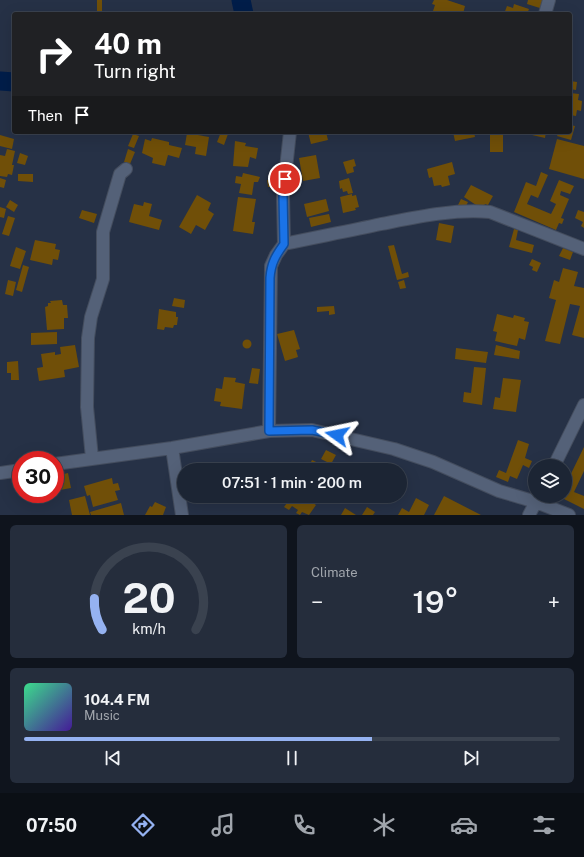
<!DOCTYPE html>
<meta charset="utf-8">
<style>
body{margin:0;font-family:"Public Sans",sans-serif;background:#252d3c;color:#f1f3f6;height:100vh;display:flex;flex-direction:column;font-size:15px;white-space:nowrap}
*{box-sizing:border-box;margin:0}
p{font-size:13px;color:#a0a5ac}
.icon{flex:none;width:22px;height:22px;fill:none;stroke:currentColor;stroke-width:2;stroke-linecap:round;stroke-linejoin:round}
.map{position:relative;height:515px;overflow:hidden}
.side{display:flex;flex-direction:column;gap:10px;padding:10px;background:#0f141d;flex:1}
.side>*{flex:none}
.guide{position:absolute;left:12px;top:12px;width:560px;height:122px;border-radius:4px;box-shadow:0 4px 16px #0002,0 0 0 1px #3a424f;background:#202124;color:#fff;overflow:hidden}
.buttons{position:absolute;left:528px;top:459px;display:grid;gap:8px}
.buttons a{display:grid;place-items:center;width:44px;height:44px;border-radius:50%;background:#1c2534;box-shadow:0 4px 16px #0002,0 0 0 1px #3a424f;font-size:20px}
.speed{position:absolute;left:12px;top:451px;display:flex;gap:8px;font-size:20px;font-weight:700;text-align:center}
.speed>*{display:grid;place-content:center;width:52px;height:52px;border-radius:50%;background:#1c2534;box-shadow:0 4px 16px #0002,0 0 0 1px #3a424f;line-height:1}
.speed .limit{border:6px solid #d22;background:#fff;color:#111}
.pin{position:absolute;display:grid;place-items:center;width:34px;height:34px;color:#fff;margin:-17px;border:2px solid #fff;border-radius:50%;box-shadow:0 1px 4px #0007}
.me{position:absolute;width:44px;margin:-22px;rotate:282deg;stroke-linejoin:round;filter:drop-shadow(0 0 3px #0008)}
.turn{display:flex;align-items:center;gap:14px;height:84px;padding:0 16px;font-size:18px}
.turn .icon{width:52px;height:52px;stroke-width:2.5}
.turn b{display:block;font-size:28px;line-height:34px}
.then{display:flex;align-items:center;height:38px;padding:0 16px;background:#0003;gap:8px;font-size:15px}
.big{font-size:30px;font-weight:600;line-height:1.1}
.side .tile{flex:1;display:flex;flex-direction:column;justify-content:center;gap:6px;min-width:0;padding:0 14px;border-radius:6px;background:#252d3c}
.side .dial{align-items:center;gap:0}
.dial svg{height:104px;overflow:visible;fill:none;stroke:#3a424f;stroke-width:7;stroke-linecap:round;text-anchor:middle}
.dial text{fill:#f1f3f6;stroke:none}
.song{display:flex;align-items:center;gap:12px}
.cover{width:48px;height:48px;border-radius:6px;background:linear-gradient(135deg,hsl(150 70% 55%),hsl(260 70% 35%))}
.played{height:4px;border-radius:2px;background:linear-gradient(90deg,#95b2f1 65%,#3a424f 65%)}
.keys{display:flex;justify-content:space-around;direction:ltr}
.heat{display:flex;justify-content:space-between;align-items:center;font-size:22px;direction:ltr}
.side .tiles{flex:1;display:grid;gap:10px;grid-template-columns:1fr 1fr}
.tile:last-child{grid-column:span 2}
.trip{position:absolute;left:177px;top:463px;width:230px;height:40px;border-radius:20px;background:#1c2534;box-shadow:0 4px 16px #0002,0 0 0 1px #3a424f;font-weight:600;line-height:40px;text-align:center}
.dock{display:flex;height:64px;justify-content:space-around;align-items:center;background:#0b0f15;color:#a0a5ac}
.dock .icon{width:28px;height:28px}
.dock .active{color:#95b2f1}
.dock b{font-size:18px;color:#f1f3f6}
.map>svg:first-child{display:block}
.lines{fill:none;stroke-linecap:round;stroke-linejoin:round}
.river{stroke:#001d49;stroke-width:19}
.building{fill:#704f08}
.minor-casing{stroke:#444d5e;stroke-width:14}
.minor{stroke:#546178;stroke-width:12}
.route-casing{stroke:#114b97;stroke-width:10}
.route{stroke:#1a73e8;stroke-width:7}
</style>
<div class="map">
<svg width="584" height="515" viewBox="0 0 584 515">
<rect width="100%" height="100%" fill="#263146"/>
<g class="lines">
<!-- river -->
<path class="river" d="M241,0L244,14
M0,81L14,82"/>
</g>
<!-- building -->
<path class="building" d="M97,0H102V14H97Z
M434,0H447L465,6L463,14H432L435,5L432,4Z
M528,0H545L543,9L527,4Z
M514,4L529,9L527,14H504L507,6L513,8Z
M570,81L577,82L576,90L570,89Z
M570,93L579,94L578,100L582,101L581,111L577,110L576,116L570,115Z
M570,125L575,126L571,140L557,136L559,132H570Z
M221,132H227L228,134L224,145L217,142Z
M308,132H326L328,140L311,144Z
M453,132H474L475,137L455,141Z
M490,132H503V152H490Z
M533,132H546L545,138L532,135Z
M187,133L209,137L206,156L195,154L196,147L185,145Z
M133,134L139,136L134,148L128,146Z
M0,135L14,139L12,149L0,146Z
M152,138L169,142V145L182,148L179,158L168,155L165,166L152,163L153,158L142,153L145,139L151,141Z
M557,139L584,146V179L549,169Z
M235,141L246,143L245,146L258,148L256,159L250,157L248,167L233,166Z
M7,149L15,151L12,165H14L12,175L8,174L7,177L0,176V155L5,156Z
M128,149L135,152L130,164L124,162Z
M20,153L28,156L25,165L17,163Z
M316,155L320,178L303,181L299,158Z
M354,159L356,166L353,167L354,172L347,174L343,162Z
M452,162L455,174L448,176L450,185L442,187L441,185L434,186L432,177L429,178L427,169Z
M541,172L548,175L538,198L531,195L527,204L551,214L556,204L550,201L559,180L574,186L570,194L561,191L560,195L569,199L561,218L564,219L562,224L559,223L556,230L514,212L526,182L536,186Z
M243,173L260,177L258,182H254L252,195L239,193L241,184L235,183L236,176L242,177Z
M18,174H33V182L18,181Z
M0,178L6,180L4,188L0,187Z
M349,178L353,193L348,194L347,191L343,192L342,188L340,189L339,181Z
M275,179L276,189L271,190V187H268L267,180Z
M471,185L493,196L488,205L485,204L482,209L464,197Z
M352,194V196L356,195L359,207L355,208L356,210L343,213L340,197Z
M197,195L211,203L208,210L214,214L205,230L196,225L191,234L179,227Z
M238,197L256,199L252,222H255L253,234L233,231Z
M326,199L329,211L307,217L304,204Z
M461,199L468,202L465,208L458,205Z
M10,200L18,205L14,212L6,207Z
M144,202L152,204L149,216L162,220L159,230L129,222L134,204L143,206Z
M0,207L6,209L4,218L0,217Z
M82,210L97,214L94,223L79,218Z
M578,210L584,212V228L581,226L583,222L575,218Z
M329,214L331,222L311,227L309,218Z
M8,216L15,218L9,236L2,234Z
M439,223L454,226L451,243L436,240Z
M514,229L518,230L516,240L534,245L532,253L509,247Z
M35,240L56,244L55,249L60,250L58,260L53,259L52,265L30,260Z
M394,245L402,274L408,272L409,277L397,280L388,246Z
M16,247L26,251L20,269L10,266Z
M563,248L573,252L570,260L559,256Z
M532,259L541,263L537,272L532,270L533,267L529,265Z
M23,265L29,267L22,292L16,290Z
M563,268L578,272L574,286L584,288V338L572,335L580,306L570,304L560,344L545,341L556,300L549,298L554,280L559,282Z
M8,280L16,282L13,296L5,294Z
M404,280L406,288L400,289L398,282Z
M174,298L185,300L184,308L172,306Z
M62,300L63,305H67L68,318H64V329L47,330L45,307L48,306V303H51L50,301Z
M334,306L335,314L329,315V311L317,312V307Z
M159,309L176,312V317H178L177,325H174L173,328L165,327L164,330L157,329Z
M497,314L513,318L514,315L525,318L524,321L529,322L525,340L519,338L517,346L495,341L497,332L493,331Z
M294,330L300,349L296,350L298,357L285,361L277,334Z
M57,332V344L31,345V333Z
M242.5 344a4.5 4.5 0 1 1 9 0a4.5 4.5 0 1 1-9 0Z
M75,345L79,367L64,370L65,377L39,381L37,368L43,367L41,354L55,352V355L61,354L60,347Z
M496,345L520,351L519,359L494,355Z
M456,348L488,352L486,363L455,359Z
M18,361L19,380H11V373H7V362Z
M474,367L486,368L482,405L463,402L464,392L471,393Z
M252,368L260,369L258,384L249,383Z
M224,377L236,378L235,382L245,384L242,409L220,406L221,402L214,401L216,388L222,389Z
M503,378L521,380L516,412L493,409L495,397L500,398Z
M518,440L529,444L525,458L532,461L529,468L523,465L517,479L510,476L508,482L496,477L499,470L506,473Z
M584,447V471L574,492L584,496V509L560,497L565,496V486Z
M326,450L336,455L331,464L321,459Z
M312,460L333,470H307Z
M68,473L71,488L60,490L56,476Z
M112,478L113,484L118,483L120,490L115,491L118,500L93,507L90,495L87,496L84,486Z
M85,496L90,515H72L69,500Z
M292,496H302L316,505L309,515L302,512L300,515L296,513L298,510L292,506L289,510L284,507Z
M444,496L481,515H434Z
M416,498L429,505L424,515H398L402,508L409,512Z
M155,502L166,507L163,515H145L150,506L152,507Z
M121,503L124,515H91L90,512Z
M367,507L375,512L373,515H362Z
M345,508L356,515H341Z"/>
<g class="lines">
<defs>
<path id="minor" d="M545,14L549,0
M284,244L283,195L290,132
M269,431L271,266L276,255L284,244C317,237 349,231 381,224C417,217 452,209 490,212L584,249
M172,448L182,515
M92,458L87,407L88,338L91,317L103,279V232L120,174L126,169
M55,464L172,448L269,431L312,430L394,449L433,462L499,491L536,502L569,515
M554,466L584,405
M0,473L21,470
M529,515L539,496"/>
</defs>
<!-- minor casing -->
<use href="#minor" class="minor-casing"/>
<!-- minor -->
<use href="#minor" class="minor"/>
</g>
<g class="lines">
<defs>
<path id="route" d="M285,179L283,195L284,244C276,255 271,263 270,278L269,431L312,430L337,435"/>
</defs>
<!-- route casing -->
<use href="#route" class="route-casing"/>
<!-- route -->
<use href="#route" class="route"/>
</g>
</svg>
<div class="buttons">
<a><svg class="icon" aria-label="layers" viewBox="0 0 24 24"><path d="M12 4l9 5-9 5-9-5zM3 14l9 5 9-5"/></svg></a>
</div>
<div class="speed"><div class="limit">30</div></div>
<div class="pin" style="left:285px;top:179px;background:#d93025"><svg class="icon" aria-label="arrive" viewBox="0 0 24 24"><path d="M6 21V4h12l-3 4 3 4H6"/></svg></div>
<svg class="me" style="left:337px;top:435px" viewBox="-20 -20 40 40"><path d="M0-17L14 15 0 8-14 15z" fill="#1a73e8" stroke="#fff" stroke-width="4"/></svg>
<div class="trip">07:51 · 1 min · 200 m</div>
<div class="guide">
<div class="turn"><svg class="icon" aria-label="right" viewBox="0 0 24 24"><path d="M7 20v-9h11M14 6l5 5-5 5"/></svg><div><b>40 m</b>Turn right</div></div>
<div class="then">Then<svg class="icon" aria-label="arrive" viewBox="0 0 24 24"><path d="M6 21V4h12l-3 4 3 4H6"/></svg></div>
</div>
</div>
<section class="side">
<div class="tiles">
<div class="tile dial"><svg viewBox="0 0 100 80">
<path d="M14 69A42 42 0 1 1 86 69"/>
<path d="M14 69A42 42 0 0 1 8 45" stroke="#95b2f1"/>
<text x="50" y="56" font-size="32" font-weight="700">20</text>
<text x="50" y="72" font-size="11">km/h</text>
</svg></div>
<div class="tile"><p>Climate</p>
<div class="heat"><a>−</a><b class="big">19°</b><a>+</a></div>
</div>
<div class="tile">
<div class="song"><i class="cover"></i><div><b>104.4 FM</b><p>Music</p></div></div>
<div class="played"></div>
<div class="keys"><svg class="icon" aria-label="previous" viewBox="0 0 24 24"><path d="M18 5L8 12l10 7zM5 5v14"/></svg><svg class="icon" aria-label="pause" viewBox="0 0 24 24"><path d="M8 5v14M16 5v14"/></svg><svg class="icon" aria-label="next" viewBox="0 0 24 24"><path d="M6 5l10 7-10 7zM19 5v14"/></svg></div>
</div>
</div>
</section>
<nav class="dock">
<b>07:50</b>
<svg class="icon active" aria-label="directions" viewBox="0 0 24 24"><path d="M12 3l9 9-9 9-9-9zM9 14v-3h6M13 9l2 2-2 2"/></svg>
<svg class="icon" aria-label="music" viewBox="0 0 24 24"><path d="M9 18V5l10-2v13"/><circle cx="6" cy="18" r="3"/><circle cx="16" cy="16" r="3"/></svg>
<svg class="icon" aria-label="phone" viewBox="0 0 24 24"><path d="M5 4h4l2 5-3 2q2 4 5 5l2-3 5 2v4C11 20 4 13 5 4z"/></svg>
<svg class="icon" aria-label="climate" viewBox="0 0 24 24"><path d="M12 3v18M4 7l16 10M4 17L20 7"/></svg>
<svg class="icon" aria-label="car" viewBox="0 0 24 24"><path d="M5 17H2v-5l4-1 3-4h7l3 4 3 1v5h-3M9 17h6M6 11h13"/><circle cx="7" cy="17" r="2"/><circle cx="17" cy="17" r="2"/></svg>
<svg class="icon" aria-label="filters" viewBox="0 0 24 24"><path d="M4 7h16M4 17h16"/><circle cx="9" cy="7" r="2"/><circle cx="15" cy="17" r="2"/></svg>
</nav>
